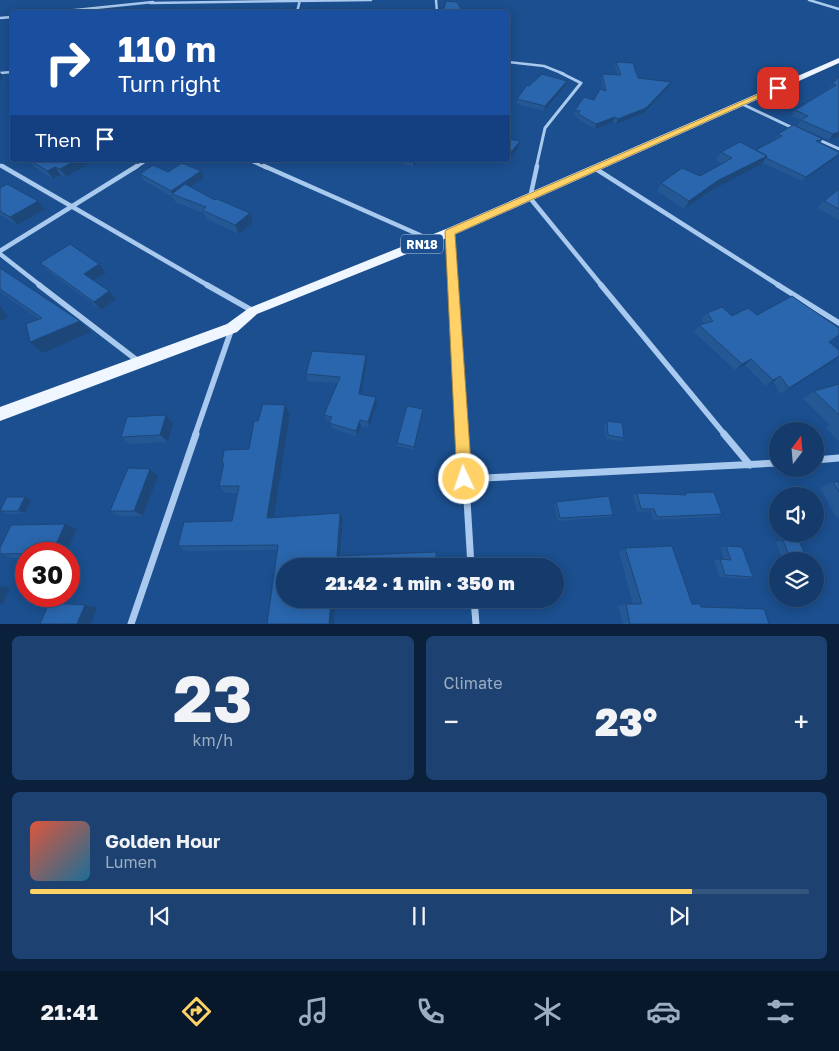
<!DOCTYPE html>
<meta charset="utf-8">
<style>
body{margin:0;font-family:"Golos Text",sans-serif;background:#1d4271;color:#f1f3f6;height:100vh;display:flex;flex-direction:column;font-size:19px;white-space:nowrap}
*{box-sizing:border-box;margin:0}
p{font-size:16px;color:#9dadc1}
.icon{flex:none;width:28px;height:28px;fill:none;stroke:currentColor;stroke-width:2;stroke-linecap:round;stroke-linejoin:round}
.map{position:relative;height:624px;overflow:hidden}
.side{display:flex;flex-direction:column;gap:12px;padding:12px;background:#0b203b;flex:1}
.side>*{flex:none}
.hud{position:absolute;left:10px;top:10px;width:500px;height:152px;border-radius:5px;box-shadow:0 2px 12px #0003,0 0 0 1px #33557e;background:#1a4fa0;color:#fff;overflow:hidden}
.needle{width:32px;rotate:16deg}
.controls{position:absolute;left:769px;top:422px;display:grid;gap:10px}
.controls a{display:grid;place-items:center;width:55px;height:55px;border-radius:50%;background:#143b6b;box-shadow:0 2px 12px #0003,0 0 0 1px #33557e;font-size:25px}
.speed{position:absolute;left:15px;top:542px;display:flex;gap:10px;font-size:25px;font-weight:700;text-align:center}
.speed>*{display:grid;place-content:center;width:65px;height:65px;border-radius:50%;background:#143b6b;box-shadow:0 2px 12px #0003,0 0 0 1px #33557e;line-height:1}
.speed .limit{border:8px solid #d22;background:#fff;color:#111}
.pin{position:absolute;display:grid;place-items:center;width:42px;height:42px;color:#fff;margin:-21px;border-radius:10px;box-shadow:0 2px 8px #0006}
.me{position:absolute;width:55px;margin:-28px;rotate:357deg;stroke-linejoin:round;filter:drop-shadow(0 0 4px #0008)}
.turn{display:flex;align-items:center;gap:18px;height:105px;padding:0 25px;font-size:22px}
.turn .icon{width:65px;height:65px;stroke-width:2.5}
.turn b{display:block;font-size:35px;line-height:42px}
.then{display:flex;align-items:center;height:48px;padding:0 25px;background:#0003;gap:10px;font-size:19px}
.big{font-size:38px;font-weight:800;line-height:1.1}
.side .widget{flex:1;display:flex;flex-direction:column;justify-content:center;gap:8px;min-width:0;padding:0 18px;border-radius:8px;background:#1d4271}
.side .dial{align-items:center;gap:0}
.dial b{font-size:65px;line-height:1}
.song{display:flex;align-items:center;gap:15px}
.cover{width:60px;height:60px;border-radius:8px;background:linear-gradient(135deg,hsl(10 70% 55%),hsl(200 70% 35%))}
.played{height:5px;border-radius:2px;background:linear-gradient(90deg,#ffd166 85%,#33557e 85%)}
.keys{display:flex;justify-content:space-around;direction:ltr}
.heat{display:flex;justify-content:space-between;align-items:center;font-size:28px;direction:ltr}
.side .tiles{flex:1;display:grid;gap:12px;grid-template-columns:1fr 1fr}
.widget:last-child{grid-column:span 2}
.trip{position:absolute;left:276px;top:558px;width:288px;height:50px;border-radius:25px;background:#143b6b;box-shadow:0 2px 12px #0003,0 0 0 1px #33557e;font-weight:800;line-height:50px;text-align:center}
.menu{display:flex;height:80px;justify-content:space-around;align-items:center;background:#08182b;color:#9dadc1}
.menu .icon{width:35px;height:35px}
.menu .current{color:#ffd166}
.menu b{font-size:22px;color:#f1f3f6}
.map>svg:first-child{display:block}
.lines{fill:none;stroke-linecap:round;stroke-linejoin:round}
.street-far4{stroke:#a9c9ee;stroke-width:2.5}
.street-far3{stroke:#a9c9ee;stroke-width:3}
.street-far2{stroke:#a9c9ee;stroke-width:4.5}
.street-far1{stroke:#a9c9ee;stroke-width:5.5}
.street{stroke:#a9c9ee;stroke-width:7}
.primary{fill:#f0f6ff;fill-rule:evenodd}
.wall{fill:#245895}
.shaded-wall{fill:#1d4779}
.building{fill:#2a66ad;stroke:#1d4779}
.route{fill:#ffd166;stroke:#a68842}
.labels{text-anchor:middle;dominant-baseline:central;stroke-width:5;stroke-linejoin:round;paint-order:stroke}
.shield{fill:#1b4f8f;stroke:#bbcadd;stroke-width:1}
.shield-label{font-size:12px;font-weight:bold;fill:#fff}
</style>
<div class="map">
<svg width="839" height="624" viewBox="0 0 839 624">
<rect width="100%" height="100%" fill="#1b4f8f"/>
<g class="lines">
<!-- street-far4 -->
<path class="street-far4" d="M436,0L437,12
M809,0L839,9
M150,3L371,0
M56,12L153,2
M297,12L300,0
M0,18L12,17
M508,62L544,66L564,74
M0,73L12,72"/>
<!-- street-far3 -->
<path class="street-far3" d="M742,104L795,129
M817,139L839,149
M249,160L266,168
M0,165L5,168
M135,168L147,160
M536,168L545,128L581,83L561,73"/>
<!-- street-far2 -->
<path class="street-far2" d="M2,166L209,286
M264,166L431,240
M537,166L530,198L602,286
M596,169L780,286
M450,232L453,286
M0,251L137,166
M0,254L41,286"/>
<!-- street-far1 -->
<path class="street-far1" d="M39,285L138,361
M207,285L253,311
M453,285L463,435
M601,285L725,435
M778,285L839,323
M195,435L232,328"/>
<!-- street -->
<path class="street" d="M463,434L471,566
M724,434L750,465
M815,460L839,458
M464,479L778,463
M474,599L476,624
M131,624L196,434"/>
<!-- primary -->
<path class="primary" d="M839,58V63L454,235L257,314L237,332L0,421V407L227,324L249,308L446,229Z"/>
</g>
<!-- wall -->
<path class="wall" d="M616,62L638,78L671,82L669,86L644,113L616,124L613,122L595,129L577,118V116L574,115L575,110L594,100L603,90L601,78L602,74L618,75L615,66Z
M839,77V137L829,140L797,126L801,120L791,116L795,110L828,89Z
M566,85L544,111L517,104V99L529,86Z
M778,134L823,139L820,143L837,157L802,181L763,163L762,164L712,190L684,209L657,191L661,183L700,176L722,164L716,160L721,152L756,150L776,139Z
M518,148L505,164L491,160H508Z
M28,160H95L66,177L61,175L53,179L33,166Z
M396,160H421L413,167Z
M201,171L204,178L190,187L253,222L239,234L206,219L204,213L176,203L173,197L144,181L140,174L168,172Z
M0,188L38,201L45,209L17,225L0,215Z
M839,189V220L817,208L824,201Z
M40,263L106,273L94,281L109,291L116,299L101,310L48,271Z
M0,268L80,321L91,332L43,353L39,319L0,292Z
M707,313L732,316L757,315L829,343L839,350V357L781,394L773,382L766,386L745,365L735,370L694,332L699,325L704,323L701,319Z
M367,362L361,394L376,397L377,403L369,427L361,426L357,437L332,428L330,422L327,421L324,415L337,383L308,381L306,374Z
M839,384V441L825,427L830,425L803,399L814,391Z
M263,404L285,405L290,414L274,518L340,513L343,519L341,556L436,552L437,566H285V599H335L333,624H267L277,550L187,551L178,546L184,522L232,521L237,493H226L219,486L224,465L222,463L224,450L249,449L254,421H258Z
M423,409V413L414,450L397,446V443Z
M166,415L173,423L168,442L130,444L121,437Z
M607,421L624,438L621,441L606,439L604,425Z
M158,476L143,516H120L110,511Z
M833,482H839V517H836L820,488Z
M637,493L682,495L685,493L722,514L717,517L653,520L651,511L637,512L633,496Z
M31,500L25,513L7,514L0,511Z
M556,502L613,515L610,517L558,521L554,505Z
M65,524L77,529L66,554H26V558H12L0,554V548Z
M783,540L807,559L800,561L783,560L776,542Z
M726,546L753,577L747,579L720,577L714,561L720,559L724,560L721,548Z
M625,548L692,604L701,607L769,624H623L618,606L626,604H633L619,552Z
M515,599H532L533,605L531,606L516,607Z"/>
<!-- shaded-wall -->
<path class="shaded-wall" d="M0,72L3,76L0,82Z
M567,81L566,85L544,111L545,106Z
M671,82L669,86L644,113L616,124L618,119Z
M615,117L613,122L595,129L596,124Z
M839,132V137L829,140L833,134Z
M520,141L518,148L505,164L506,160H508V156Z
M839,154L837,157L802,181L806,177Z
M767,156L762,164L712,190L684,209L689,201L717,181Z
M76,160H95L66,177L60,169Z
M413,160H421L413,167Z
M55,167L61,175L53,179L47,171Z
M201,171L204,178L177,196L173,195L171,191Z
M38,201L45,209L17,225L10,217Z
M250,213L253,222L239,234L235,225Z
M99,264L106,273L91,282L84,274Z
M109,291L116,299L101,310L94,302Z
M0,305L8,317L0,321Z
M80,321L91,332L43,353L30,342Z
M366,355L367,362L360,400L359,394Z
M839,356L835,360L781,394L789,388Z
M751,359L745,365L735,370L742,364Z
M780,376L773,382L766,386L773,380Z
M376,397L377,403L369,427L368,422Z
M285,405L290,414L273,524L267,518Z
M423,409V413L414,450V447Z
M166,415L173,423L168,442L160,435Z
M360,420L361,426L357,437L356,431Z
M150,469L158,476L143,516L134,511Z
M25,497L31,500L25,513L18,511Z
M340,513L343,519L340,561L337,556Z
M65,524L77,529L66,554H56L52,553Z
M0,586L10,588L3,604L0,603Z
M331,599H335L334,624H329Z
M85,605L97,607L91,624H77Z"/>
<!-- building -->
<path class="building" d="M446,1L457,2L463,12H444L443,11Z
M616,62L633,63L638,78L671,82L646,108L618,119L615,117L596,124L578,114L580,111L575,110L584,97L594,100L600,89L606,91L602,74L621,75Z
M542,74L567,81L545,106L517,99L527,85L529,86Z
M839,77V132L833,134L801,120L808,116L795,110L836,85L832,84Z
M793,125L823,139L816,141L839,152V154L806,177L766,158L767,156L756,150L782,136L778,134Z
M508,139L520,141L508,156Z
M740,142L767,156L717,181L689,201L661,183L682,168L700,176L732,158L721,152Z
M30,160H76L60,169L55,167L47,171Z
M182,163L201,171L171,191L140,174L153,165L168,172Z
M7,184L38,201L10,217L0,211V188Z
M185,184L215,200L217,199L250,213L235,225L202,210L206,207L172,194Z
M839,189V209L824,201Z
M70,244L99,264L84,274L109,291L94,302L40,263Z
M0,268L80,321L30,342L26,324L42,318L0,289Z
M792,296L839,328V335L829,342L839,350V356L789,388L780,376L773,380L751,359L742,364L699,325L713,321L707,313L722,307L732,316L748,308L757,315Z
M312,351L366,355L359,394L376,397L368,422L360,420L356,431L329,423L332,417L324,415L340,377L306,374Z
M839,384V415L814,391Z
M263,404L285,405L267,518L340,513L337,556L436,552L437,566H285V599H331L329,624H267L278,545L178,546L184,522L232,521L239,486H219L224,463H222L224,450L249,449L254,421H258Z
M407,406L423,409L414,447L397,443Z
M166,415L160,435L121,437L127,417Z
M607,421L622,423L624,438L608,435Z
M128,468L150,469L134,511H110Z
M833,482H839V492Z
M714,492L722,514L657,517L654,509H641L637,493L686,495L685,493Z
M609,496L613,515L560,518L556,502Z
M7,497H25L18,511H0Z
M65,524L52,553L0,554V548L11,525Z
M783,540L799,541L807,559L790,558Z
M672,546L692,604H700L701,607L764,609L769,624H630L626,604H642L625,548Z
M726,546L742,547L753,577L725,575L720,559L731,560Z
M517,599H532L533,605L518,606Z
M49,603L85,605L77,624H40Z"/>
<!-- route -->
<path class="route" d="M775,87L781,88L455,234L472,479L470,484L464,486L459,484L457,479L445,232L446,230Z"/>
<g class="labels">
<!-- shield labels -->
<rect class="shield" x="401" y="234.5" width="42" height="19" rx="4"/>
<g class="shield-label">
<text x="422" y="244">RN18</text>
</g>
</g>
</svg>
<div class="controls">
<a><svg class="needle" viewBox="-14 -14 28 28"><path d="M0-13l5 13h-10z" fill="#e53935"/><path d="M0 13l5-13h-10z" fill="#9dadc1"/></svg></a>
<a><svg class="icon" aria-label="sound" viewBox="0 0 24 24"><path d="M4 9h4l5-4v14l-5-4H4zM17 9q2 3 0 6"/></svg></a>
<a><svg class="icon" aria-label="layers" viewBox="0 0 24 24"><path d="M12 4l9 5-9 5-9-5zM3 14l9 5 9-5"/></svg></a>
</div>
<div class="speed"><div class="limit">30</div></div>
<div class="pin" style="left:778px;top:88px;background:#d93025"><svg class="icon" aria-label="arrive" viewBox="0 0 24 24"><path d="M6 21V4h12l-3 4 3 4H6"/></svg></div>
<svg class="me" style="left:464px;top:479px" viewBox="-20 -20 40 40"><circle r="17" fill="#ffd166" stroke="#fff" stroke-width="3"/><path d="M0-11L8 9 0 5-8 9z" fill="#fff"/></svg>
<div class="trip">21:42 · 1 min · 350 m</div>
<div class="hud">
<div class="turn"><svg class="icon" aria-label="right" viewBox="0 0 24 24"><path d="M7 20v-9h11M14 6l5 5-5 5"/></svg><div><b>110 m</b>Turn right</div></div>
<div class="then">Then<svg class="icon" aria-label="arrive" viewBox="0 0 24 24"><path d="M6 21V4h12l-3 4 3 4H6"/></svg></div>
</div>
</div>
<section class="side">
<div class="tiles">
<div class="widget dial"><b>23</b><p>km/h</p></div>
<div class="widget"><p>Climate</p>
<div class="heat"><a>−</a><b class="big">23°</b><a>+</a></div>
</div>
<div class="widget">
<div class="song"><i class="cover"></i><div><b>Golden Hour</b><p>Lumen</p></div></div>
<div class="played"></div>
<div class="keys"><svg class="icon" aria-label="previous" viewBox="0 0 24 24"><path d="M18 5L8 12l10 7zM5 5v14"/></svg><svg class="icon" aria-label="pause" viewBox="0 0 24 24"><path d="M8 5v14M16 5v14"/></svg><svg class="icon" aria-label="next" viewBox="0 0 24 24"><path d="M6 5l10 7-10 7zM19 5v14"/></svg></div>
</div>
</div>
</section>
<nav class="menu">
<b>21:41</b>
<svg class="icon current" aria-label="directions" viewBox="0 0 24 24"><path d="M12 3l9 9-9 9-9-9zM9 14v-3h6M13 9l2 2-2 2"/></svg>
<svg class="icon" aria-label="music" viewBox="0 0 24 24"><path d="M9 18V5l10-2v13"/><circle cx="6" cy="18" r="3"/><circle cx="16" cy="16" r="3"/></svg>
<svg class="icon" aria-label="phone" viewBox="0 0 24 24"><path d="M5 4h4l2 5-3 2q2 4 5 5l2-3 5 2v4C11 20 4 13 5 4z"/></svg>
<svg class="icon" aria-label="climate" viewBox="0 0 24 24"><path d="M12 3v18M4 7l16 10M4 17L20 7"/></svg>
<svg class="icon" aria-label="car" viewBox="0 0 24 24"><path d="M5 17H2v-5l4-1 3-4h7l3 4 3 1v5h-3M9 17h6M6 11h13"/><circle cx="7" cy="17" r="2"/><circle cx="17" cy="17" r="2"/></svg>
<svg class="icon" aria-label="filters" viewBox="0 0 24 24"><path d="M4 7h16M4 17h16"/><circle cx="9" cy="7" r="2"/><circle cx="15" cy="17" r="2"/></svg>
</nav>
